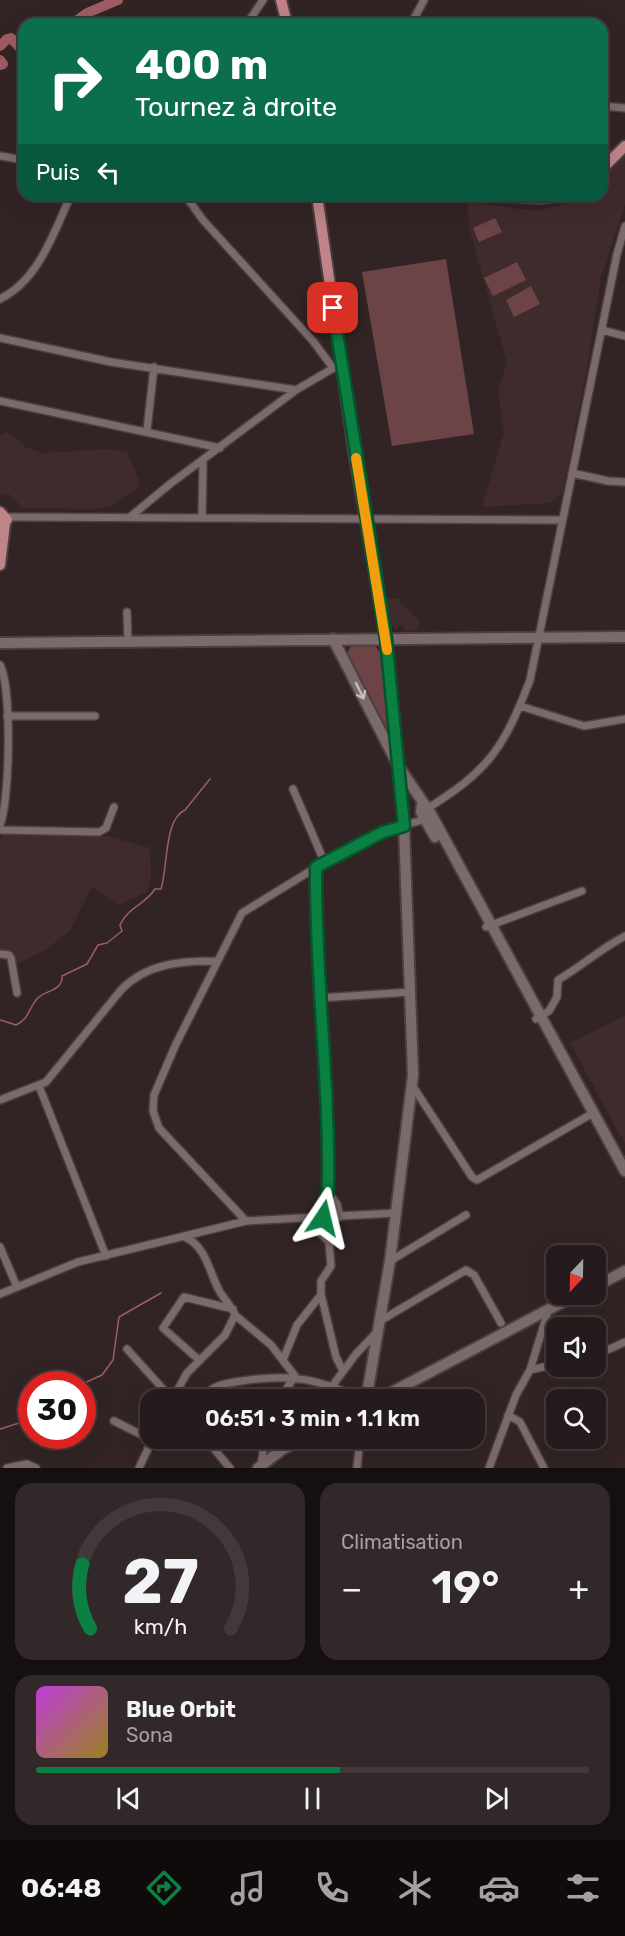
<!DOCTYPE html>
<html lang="fr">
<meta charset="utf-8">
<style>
body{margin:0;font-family:Rubik,sans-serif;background:#322829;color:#f1f3f6;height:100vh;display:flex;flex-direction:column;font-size:22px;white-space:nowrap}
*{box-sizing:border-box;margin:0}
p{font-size:20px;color:#a4a1a3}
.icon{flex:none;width:33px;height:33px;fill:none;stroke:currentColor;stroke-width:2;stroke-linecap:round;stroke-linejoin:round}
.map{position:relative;height:1468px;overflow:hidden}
.sheet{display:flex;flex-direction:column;gap:15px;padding:15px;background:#150f0f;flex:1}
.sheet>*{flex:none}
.guide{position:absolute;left:18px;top:18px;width:590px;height:183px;border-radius:18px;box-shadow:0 6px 24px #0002,0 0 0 2px #42393b;background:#0b6e4f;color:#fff;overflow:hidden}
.needle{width:39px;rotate:202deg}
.controls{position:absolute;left:546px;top:1245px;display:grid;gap:12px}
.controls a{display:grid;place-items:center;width:60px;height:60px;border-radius:12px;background:#261b1c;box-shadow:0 6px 24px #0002,0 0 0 2px #42393b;font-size:30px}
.speed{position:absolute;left:18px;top:1371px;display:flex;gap:12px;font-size:30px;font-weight:700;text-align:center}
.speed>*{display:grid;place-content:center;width:78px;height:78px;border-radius:50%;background:#261b1c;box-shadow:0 6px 24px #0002,0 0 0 2px #42393b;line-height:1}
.speed .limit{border:9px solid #d22;background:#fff;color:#111}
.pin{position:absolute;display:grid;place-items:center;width:51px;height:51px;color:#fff;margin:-26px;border-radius:12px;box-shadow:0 3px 9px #0006}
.me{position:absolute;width:66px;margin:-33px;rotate:10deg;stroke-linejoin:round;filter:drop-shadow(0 0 4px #0008)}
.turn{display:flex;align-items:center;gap:21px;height:126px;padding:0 18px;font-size:27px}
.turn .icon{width:78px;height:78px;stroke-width:2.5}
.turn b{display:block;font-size:42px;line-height:51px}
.then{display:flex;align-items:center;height:57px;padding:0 18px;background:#0003;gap:12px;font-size:22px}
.big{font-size:45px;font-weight:600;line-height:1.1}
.sheet .widget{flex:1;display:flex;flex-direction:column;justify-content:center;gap:9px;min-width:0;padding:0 21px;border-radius:18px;background:#322829}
.sheet .dial{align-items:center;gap:0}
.dial svg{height:156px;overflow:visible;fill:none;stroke:#42393b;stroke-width:7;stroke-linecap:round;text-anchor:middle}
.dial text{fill:#f1f3f6;stroke:none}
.song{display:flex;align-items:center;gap:18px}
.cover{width:72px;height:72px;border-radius:9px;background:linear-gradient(135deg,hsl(290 70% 55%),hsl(50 70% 35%))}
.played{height:6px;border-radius:3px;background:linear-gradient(90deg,#0b8043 55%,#42393b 55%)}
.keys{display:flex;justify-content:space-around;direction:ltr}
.heat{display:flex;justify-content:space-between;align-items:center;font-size:33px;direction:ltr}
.sheet .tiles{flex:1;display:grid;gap:15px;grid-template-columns:1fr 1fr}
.widget:last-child{grid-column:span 2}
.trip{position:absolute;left:140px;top:1389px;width:345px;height:60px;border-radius:18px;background:#261b1c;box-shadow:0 6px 24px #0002,0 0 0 2px #42393b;font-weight:600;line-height:60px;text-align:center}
.dock{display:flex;height:96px;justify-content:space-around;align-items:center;background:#0f0b0b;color:#a4a1a3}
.dock .icon{width:42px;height:42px}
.dock .on{color:#0b8043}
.dock b{font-size:27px;color:#f1f3f6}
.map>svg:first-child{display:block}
.built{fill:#402b2c}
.green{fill:#6c4447}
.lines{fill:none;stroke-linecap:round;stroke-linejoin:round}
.stream{stroke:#9d5d62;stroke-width:1.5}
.river{stroke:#9d5d62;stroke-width:10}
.street-casing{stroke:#4c3f40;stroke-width:10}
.secondary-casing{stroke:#4c3f40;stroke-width:14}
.primary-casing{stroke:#4c3f40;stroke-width:14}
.street{stroke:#7b6a6b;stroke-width:7}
.secondary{stroke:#7b6a6b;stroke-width:10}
.primary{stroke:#c08488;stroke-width:10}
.oneway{stroke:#c8bbbb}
.route-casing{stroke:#07532c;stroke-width:15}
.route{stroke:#0b8043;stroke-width:10}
.slow{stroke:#f59e0b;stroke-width:10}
</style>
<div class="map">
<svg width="625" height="1468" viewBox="0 0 625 1468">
<rect width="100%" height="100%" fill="#322425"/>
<!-- built -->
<path class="built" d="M625,155V204L601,277L589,357L563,491L550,503L482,507L504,432L498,389L507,363L469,227L468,202L536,211L577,201L583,195H602V178Z
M8,432L27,448L43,453L109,449L127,452L139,480L137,489L110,506L92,509L23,508L9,494L0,496V435Z
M400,598V602L420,621L418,629L413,632L411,629L406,632L401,625L396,629L390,623L386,599Z
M4,834L107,836L150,848L151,875L147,892L119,905L92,886L70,930L48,948L19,963L0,960V841Z
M625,1016V1144L570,1043Z"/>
<!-- green -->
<path class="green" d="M495,218L502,232L479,242L473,228Z
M446,259L474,434L392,446L362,272Z
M517,262L526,280L493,296L484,278Z
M531,286L540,304L514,317L506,300Z
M374,644L382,655L388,730L346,654L352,645Z"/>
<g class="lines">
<!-- stream -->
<path class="stream" d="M0,1020L16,1025C29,1019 28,1010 36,1000C43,990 63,992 62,976L87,964L98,945L107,943L122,931L120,925C130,905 144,906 155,889H161C168,867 164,819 185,810L210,779
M82,1384L102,1375L113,1360L119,1317L161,1293
M0,1429L32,1419"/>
<!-- river -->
<path class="river" d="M72,24L87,13L118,0
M0,46L7,39L11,38L24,52
M0,60L3,64L0,65"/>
<defs>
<path id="street" d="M247,24L263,0
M411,24L424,0
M602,106L625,108
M0,156L24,160
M185,195L203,220L313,341L333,368
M0,299C39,280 54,232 71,195
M602,330L625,336
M0,338L111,362L296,390
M0,401L220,448
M147,430L154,367
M572,473L608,481L625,482
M6,517L562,520
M130,517L170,484L296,390L342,363
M202,518L203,461
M127,612L128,641
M0,665C12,687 10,801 0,825
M520,706L584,726L625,719
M7,716H95
M293,789L324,861
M425,810C489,770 503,750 530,680L617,254L625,226
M0,830L99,832L106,828L114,807
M316,867C315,975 330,1083 328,1192L324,1202L323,1218
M486,927L582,891
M0,954L9,955L11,958L17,993
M320,998L410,992
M536,1019L549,1011L557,997L558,980C582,966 600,949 625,936
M412,1085L472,1177L477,1180L593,1113
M39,1086L106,1256
M0,1100L46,1082L121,990C147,963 181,961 216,961
M328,1192L337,1204L340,1217
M314,1218L318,1231L329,1242L331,1266L321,1281V1294L336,1357L343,1371
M246,1221L159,1128L153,1111L154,1095L176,1044L242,913L333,857L383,832L425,819
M0,1247L17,1287
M390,1261L466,1215
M0,1294L78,1262L246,1221L396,1213
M235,1315L271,1345L295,1376
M380,1321L466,1270L474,1275L501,1323
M127,1349L172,1399
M596,1355L625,1342
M199,1360L163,1328L184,1297L233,1309
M283,1360L297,1325L320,1296
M530,1370L556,1364
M333,1385L356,1354L377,1332
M172,1400L187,1373L225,1335L235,1315C232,1307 225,1300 220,1292C209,1273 207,1247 185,1237
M201,1400C211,1385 226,1383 242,1381C291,1373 319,1379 364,1400
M279,1400L295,1376
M508,1415L520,1422L544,1468
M114,1421L152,1440
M205,1438L230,1468
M261,1465L265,1438
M7,1468L27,1464L36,1468
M139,1468L153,1438
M357,1468L360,1438
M489,1468L516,1395L530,1370L549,1308"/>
<path id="secondary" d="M333,639L399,767L431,814L625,1171
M0,643L625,637
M422,805L421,812L435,837
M596,1286L625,1271
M366,1400L390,1261L413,1075L404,826L386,639
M377,1400L578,1294
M258,1468L283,1449L305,1438"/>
<path id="primary" d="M281,0L287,24
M602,169L625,146
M317,195L354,451L386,639
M500,195L538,198L564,195
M0,512L7,520L0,526
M0,565L5,524"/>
</defs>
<!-- street casing -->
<use href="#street" class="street-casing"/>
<!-- secondary casing -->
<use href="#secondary" class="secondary-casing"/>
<!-- primary casing -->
<use href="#primary" class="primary-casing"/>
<!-- street -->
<use href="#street" class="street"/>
<!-- secondary -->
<use href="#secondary" class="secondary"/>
<!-- primary -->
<use href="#primary" class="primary"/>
</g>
<!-- one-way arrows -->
<defs><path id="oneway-shaft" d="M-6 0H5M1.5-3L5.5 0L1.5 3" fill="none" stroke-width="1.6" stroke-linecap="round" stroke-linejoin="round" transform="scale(1.5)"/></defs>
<use class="oneway" href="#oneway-shaft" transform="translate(360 691) rotate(63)"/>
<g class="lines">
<defs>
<path id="route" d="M323,1218L324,1202L328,1192C330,1083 315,975 316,867L383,832L404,826L386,639L333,308"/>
</defs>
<!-- route casing -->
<use href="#route" class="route-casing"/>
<!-- route -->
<use href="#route" class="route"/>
<!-- slow -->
<path class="slow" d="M356,458L387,650"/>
</g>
</svg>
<div class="controls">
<a><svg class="needle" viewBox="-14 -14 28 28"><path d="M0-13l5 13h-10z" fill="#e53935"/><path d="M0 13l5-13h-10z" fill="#a4a1a3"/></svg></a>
<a><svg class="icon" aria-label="sound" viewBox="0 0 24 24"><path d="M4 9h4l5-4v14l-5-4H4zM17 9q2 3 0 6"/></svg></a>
<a><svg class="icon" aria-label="search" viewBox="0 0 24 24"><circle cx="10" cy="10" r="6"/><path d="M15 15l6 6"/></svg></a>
</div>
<div class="speed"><div class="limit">30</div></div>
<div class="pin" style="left:333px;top:308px;background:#d93025"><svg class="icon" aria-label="arrive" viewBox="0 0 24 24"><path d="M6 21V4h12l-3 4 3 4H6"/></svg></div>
<svg class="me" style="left:323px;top:1218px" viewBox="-20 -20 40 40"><path d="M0-17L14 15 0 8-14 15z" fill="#0b8043" stroke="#fff" stroke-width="4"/></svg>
<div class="trip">06:51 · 3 min · 1.1 km</div>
<div class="guide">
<div class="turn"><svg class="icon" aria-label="right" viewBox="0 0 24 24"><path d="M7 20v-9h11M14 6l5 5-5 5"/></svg><div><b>400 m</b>Tournez à droite</div></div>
<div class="then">Puis<svg class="icon" aria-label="left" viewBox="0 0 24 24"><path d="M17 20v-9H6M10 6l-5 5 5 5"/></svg></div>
</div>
</div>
<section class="sheet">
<div class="tiles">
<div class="widget dial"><svg viewBox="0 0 100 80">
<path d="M14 69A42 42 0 1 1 86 69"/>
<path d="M14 69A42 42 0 0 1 10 36" stroke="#0b8043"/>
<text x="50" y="56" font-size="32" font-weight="700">27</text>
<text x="50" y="72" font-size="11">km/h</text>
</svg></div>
<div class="widget"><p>Climatisation</p>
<div class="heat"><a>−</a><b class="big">19°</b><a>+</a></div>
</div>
<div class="widget">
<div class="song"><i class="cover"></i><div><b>Blue Orbit</b><p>Sona</p></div></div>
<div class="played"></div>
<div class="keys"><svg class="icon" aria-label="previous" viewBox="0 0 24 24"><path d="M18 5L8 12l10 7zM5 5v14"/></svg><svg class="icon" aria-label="pause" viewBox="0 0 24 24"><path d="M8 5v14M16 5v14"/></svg><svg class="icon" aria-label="next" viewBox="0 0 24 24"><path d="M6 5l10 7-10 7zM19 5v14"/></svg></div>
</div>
</div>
</section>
<nav class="dock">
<b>06:48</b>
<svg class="icon on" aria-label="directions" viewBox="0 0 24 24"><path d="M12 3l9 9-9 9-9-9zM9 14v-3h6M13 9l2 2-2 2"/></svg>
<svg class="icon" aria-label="music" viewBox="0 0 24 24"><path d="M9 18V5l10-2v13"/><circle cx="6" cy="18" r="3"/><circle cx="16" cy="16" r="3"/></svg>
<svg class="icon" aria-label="phone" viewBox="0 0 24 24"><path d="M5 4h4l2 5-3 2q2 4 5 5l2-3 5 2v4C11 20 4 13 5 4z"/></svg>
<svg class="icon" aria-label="climate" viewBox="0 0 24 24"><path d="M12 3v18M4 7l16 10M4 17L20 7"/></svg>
<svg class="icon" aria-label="car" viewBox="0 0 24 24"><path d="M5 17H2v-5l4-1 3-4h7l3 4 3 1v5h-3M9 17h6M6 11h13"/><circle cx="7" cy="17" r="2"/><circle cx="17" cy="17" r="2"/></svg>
<svg class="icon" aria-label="filters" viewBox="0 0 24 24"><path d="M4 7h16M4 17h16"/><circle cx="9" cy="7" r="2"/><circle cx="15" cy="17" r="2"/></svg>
</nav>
